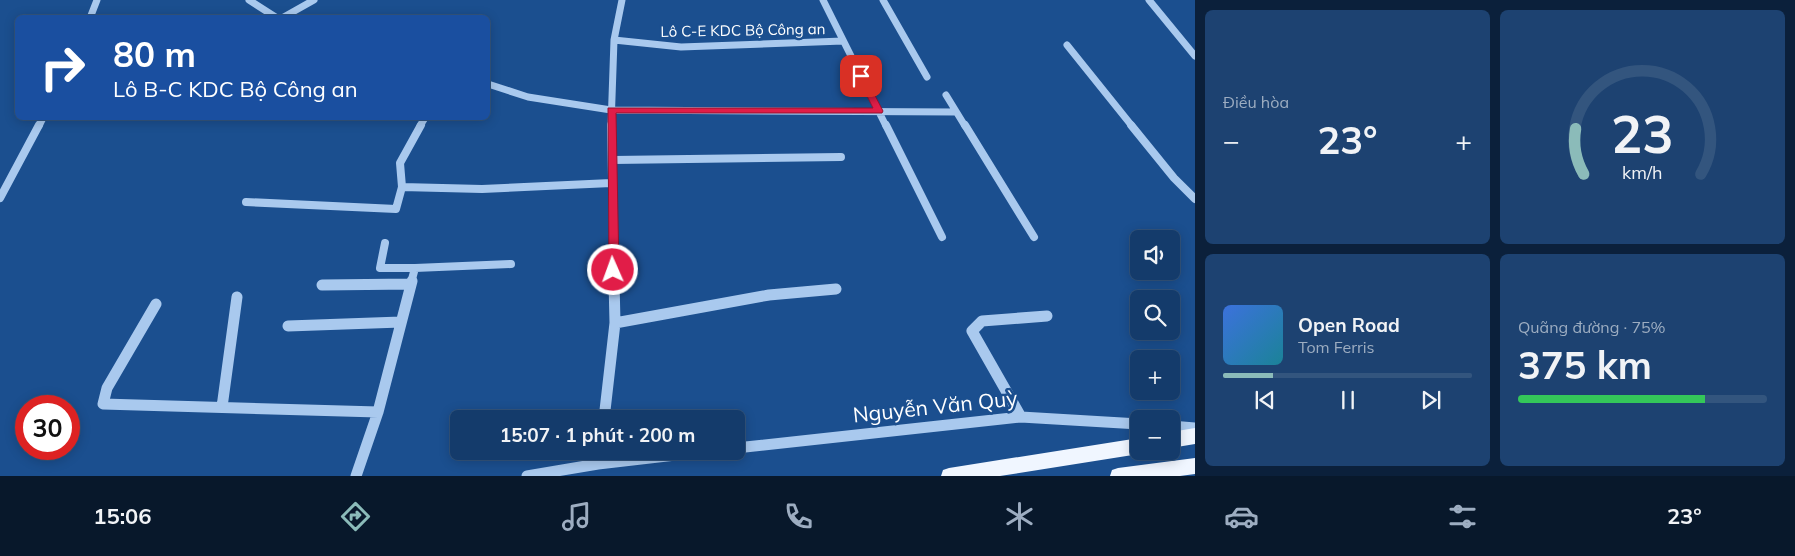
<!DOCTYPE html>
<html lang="vi">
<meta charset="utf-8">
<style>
body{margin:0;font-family:Mulish,sans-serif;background:#1d4271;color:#f1f3f6;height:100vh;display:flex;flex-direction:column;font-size:19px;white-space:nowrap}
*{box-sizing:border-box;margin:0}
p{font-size:16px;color:#9dadc1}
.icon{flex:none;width:28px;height:28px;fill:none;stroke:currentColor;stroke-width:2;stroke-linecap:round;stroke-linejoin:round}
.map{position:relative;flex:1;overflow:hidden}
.sheet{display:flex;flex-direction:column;gap:10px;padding:10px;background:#0b203b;width:600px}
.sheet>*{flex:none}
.top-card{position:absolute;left:15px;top:15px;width:475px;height:105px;border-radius:8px;box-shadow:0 2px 12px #0003,0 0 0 1px #33557e;background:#1a4fa0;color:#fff;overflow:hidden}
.fabs{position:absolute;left:1130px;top:230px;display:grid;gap:10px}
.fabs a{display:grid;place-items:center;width:50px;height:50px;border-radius:8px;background:#143b6b;box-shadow:0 2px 12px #0003,0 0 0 1px #33557e;font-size:25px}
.speed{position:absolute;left:15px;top:395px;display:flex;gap:10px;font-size:25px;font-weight:700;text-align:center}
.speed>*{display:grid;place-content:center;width:65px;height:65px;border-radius:50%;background:#143b6b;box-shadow:0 2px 12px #0003,0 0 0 1px #33557e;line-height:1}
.speed .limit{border:8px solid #d22;background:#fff;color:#111}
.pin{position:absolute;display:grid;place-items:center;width:42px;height:42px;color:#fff;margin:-21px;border-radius:10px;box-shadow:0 2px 8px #0006}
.me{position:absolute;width:55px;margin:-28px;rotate:358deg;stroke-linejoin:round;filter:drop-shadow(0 0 4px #0008)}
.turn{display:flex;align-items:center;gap:18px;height:105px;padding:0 15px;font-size:22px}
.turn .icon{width:65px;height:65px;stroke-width:2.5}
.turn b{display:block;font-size:35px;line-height:42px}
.big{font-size:38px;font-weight:700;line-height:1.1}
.sheet .tile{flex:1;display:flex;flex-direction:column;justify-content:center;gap:8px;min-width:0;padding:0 18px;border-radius:8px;background:#1d4271}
.sheet .dial{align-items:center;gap:0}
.dial svg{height:130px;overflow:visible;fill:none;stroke:#33557e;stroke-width:7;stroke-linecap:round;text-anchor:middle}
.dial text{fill:#f1f3f6;stroke:none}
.song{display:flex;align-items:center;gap:15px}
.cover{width:60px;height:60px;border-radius:8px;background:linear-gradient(135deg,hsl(220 70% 55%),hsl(190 70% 35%))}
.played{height:5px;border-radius:2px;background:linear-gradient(90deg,#8bbbb9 20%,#33557e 20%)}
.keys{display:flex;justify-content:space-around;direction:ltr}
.heat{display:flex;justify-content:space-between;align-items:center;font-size:28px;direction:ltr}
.charge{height:8px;border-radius:4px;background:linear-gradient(90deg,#34c759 75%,#33557e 0)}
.sheet .tiles{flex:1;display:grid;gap:10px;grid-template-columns:repeat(2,1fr)}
.trip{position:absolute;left:450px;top:410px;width:295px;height:50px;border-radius:8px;background:#143b6b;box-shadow:0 2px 12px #0003,0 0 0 1px #33557e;font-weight:700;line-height:50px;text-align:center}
.menu{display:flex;height:80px;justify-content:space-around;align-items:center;background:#08182b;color:#9dadc1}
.menu .icon{width:35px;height:35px}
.menu .active{color:#8bbbb9}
.menu b{font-size:22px;color:#f1f3f6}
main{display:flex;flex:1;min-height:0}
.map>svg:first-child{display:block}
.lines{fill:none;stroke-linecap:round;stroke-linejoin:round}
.minor-far2{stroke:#a9c9ee;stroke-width:7}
.minor-far1{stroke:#a9c9ee;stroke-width:8}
.minor{stroke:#a9c9ee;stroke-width:11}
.major{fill:#f0f6ff;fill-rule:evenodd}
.route{fill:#e11d48;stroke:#92132f}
.labels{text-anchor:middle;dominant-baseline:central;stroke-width:5;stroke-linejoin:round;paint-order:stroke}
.far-street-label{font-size:15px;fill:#fff;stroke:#1b4f8f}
.near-street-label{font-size:21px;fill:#fff;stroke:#1b4f8f}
</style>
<main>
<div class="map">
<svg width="1195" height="476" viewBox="0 0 1195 476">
<rect width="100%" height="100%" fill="#1b4f8f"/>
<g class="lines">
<!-- minor-far2 -->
<path class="minor-far2" d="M249,0L277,18
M823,0L886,126
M883,0L927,77
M1149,0L1195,56
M90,18L97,0
M282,18L314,0
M614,40L681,47L843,41
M1067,45L1132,126
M488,84L528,97L611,110L956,112
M946,95L965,126
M39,126L43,118
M420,126L425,118
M611,126L614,40L622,0"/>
<!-- minor-far1 -->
<path class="minor-far1" d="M611,125L614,283
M886,125L942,237
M965,125L1034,237
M1131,125L1174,178L1195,199
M613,160L841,157
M402,187L482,189L611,183
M0,198L39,125
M246,202L396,209L402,187L400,163L421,125
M385,243L380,268H415
M411,283L415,268L511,264"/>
<!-- minor -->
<path class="minor" d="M322,285L411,284
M156,304L107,388L103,404L378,412
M615,323L769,295L836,289
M288,326L401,322
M222,407L237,297
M1021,417L972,331L982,321L1047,316
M604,419L615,323L614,281
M1171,426L1195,428
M736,448L1021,417L1139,424
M598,464L600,451
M356,476L378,412L412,281
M527,476L598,464L710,451"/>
<!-- major -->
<path class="major" d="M1195,428V444L1171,448V432Z
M1139,438V451H1145L1139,454L1000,476H941L943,470L949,468Z
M1195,458V474L1180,476H1110L1112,470L1118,468Z"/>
</g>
<!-- route -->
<path class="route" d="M858,74L865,76L883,111L882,113H616L619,270L617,274H609L608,108H873L857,76Z"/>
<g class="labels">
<!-- far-street labels -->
<g class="far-street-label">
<text transform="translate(743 30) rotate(-1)">Lô C-E KDC Bộ Công an</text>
</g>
<!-- near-street labels -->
<g class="near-street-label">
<text transform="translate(935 406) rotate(-6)">Nguyễn Văn Quỳ</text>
</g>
</g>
</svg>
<div class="fabs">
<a><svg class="icon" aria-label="sound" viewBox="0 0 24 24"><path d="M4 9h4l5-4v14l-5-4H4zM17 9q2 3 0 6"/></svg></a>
<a><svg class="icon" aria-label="search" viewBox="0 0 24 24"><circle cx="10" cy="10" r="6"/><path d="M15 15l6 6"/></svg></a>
<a>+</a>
<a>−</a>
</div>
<div class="speed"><div class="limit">30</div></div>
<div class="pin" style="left:861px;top:76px;background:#d93025"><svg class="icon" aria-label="arrive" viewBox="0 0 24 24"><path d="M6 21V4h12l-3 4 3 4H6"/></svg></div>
<svg class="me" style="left:613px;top:270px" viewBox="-20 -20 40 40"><circle r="17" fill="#e11d48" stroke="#fff" stroke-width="3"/><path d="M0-11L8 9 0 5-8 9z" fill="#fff"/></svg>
<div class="trip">15:07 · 1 phút · 200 m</div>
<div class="top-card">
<div class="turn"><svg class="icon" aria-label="right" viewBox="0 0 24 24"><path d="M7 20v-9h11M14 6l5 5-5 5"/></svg><div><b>80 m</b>Lô B-C KDC Bộ Công an</div></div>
</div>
</div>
<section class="sheet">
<div class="tiles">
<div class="tile"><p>Điều hòa</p>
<div class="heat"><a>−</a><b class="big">23°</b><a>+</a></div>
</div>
<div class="tile dial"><svg viewBox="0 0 100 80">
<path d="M14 69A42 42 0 1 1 86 69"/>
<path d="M14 69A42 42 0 0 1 9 41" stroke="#8bbbb9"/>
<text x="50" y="56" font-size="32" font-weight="700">23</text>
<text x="50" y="72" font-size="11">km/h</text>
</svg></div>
<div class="tile">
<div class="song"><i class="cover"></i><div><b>Open Road</b><p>Tom Ferris</p></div></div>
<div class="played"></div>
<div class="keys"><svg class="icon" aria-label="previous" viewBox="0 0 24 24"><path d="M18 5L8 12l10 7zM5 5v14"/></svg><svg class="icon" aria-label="pause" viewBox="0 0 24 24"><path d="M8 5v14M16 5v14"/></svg><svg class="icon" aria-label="next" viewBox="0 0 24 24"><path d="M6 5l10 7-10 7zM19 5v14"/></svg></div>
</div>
<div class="tile"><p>Quãng đường · 75%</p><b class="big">375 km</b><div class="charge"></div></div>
</div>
</section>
</main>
<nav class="menu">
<b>15:06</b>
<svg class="icon active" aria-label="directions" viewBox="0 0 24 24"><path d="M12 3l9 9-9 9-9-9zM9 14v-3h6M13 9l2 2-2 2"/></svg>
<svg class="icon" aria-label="music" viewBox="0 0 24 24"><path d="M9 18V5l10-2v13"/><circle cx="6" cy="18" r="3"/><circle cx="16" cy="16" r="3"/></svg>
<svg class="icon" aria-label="phone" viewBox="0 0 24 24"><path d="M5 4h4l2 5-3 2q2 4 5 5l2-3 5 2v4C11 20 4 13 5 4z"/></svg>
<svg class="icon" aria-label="climate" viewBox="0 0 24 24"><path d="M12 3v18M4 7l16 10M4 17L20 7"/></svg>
<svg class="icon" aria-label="car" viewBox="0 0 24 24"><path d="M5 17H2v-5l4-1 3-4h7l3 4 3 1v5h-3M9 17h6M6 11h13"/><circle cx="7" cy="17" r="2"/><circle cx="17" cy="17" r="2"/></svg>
<svg class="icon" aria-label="filters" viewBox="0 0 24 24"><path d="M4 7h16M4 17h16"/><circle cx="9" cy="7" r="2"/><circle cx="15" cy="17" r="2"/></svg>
<b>23°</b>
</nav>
